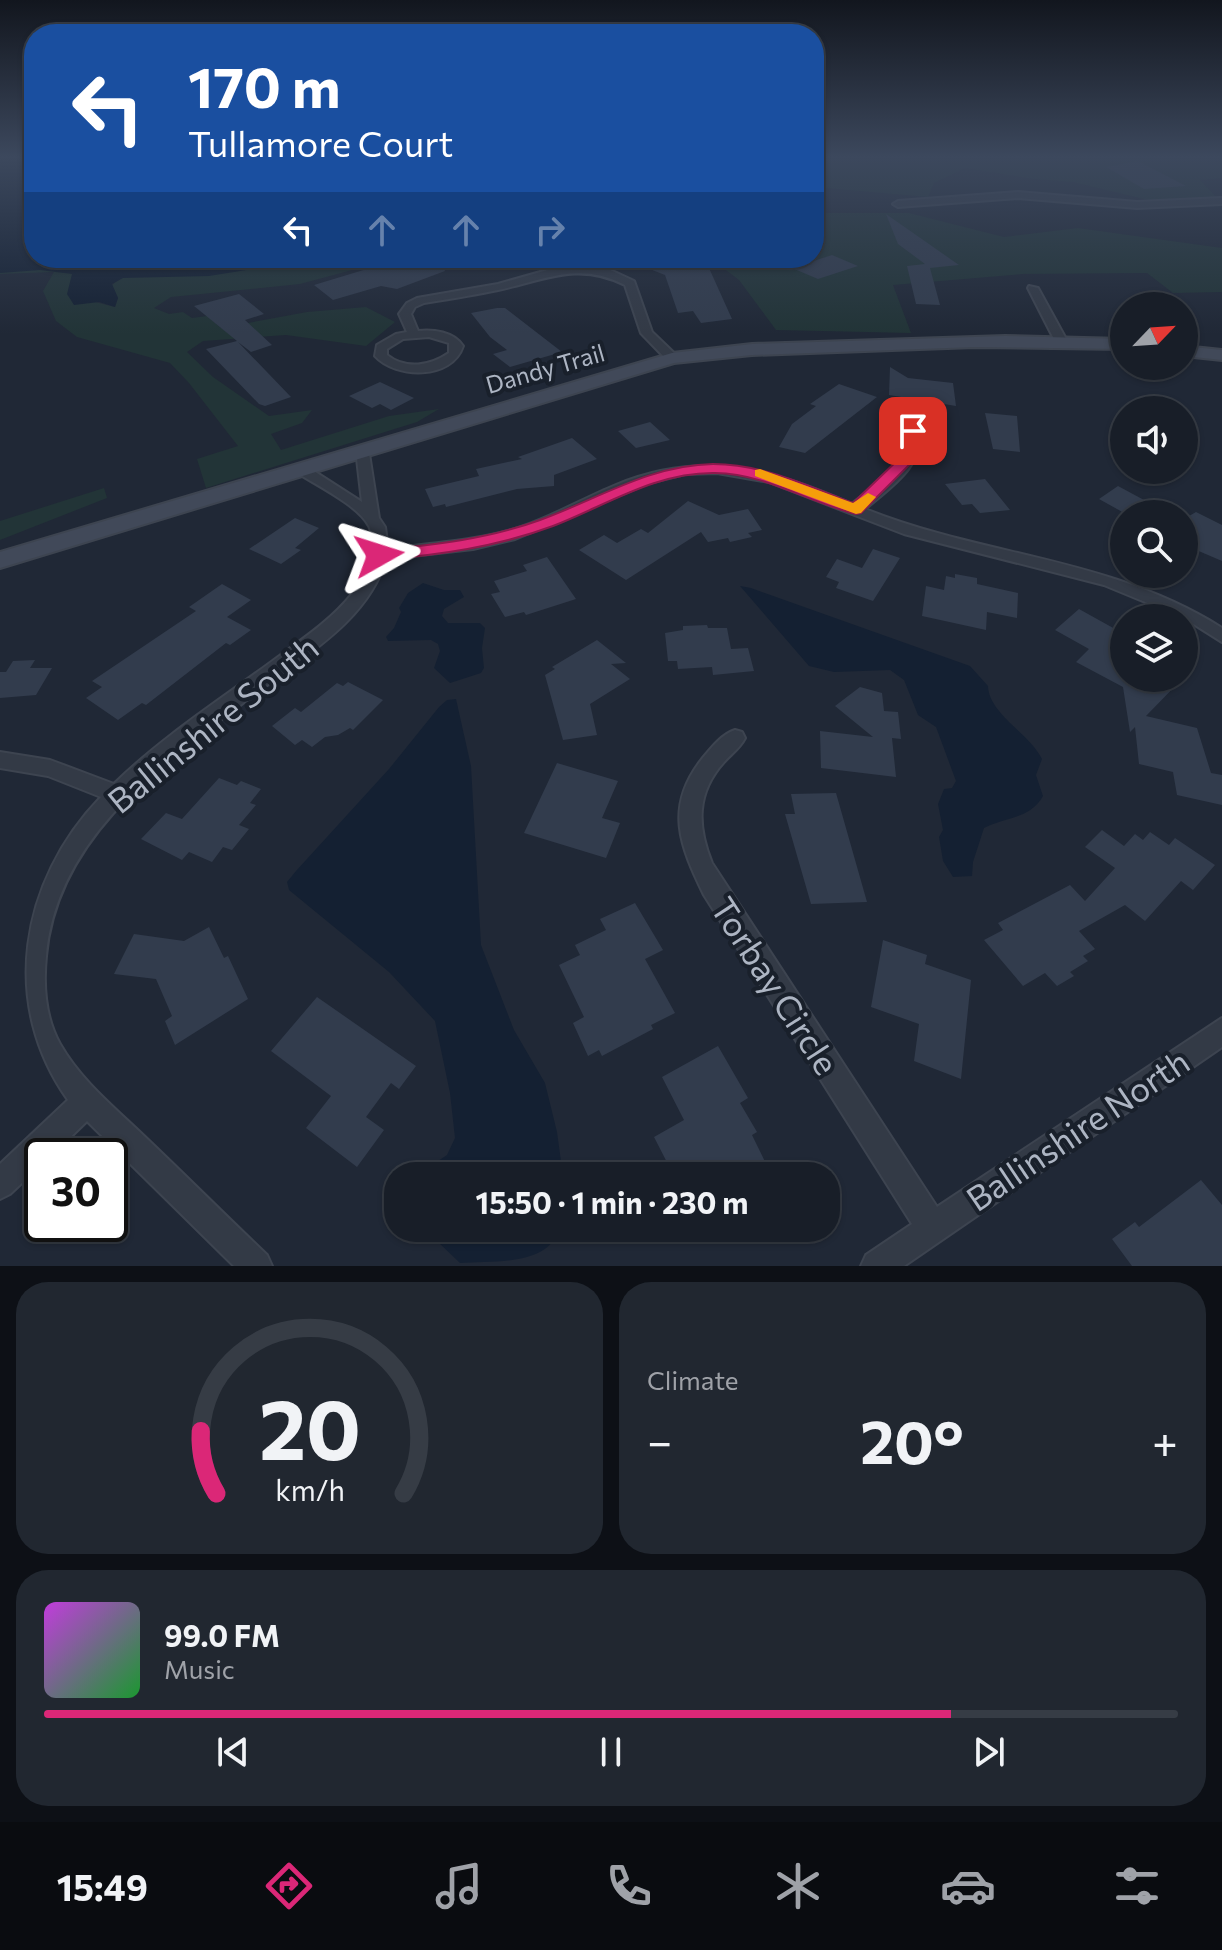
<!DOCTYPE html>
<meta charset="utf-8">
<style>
body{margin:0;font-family:Commissioner,sans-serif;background:#212730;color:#f1f3f6;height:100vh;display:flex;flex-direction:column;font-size:30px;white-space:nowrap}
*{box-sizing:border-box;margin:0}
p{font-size:26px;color:#9fa2a8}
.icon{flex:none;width:44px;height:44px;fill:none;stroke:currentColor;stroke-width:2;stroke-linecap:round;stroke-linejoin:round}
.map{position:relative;height:1266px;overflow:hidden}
.drawer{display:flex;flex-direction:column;gap:16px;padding:16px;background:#0d1016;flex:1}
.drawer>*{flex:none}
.banner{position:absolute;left:24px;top:24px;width:800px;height:244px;border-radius:32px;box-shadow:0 2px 6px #0004,0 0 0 2px #363c45;background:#1a4fa0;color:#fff;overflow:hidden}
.needle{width:52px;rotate:65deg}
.buttons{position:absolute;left:1110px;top:292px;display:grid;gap:16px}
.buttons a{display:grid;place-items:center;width:88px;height:88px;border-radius:50%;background:#181e28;box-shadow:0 2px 6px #0004,0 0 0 2px #363c45;font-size:40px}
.speed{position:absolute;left:24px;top:1138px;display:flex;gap:16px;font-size:40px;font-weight:700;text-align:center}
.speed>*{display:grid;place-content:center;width:104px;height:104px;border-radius:50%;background:#181e28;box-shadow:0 2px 6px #0004,0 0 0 2px #363c45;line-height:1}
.speed .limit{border:4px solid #111;border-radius:12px;background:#fff;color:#111}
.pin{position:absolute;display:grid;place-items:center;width:68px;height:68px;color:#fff;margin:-34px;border-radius:16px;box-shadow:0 4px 12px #0006}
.me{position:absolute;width:88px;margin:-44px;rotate:84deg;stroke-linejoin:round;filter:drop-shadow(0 0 6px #0008)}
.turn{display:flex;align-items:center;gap:28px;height:168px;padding:0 32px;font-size:36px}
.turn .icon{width:104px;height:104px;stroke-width:2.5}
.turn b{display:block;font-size:56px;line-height:68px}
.lanes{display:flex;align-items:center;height:76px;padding:0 32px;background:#0003;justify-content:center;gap:40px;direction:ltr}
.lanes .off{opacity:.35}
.big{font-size:60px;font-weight:700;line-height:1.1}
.drawer .widget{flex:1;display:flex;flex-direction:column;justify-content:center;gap:12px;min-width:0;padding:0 28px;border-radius:32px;background:#212730}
.drawer .dial{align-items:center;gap:0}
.dial svg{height:208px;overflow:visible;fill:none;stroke:#363c45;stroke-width:7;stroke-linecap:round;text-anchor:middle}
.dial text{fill:#f1f3f6;stroke:none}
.song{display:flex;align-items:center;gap:24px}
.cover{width:96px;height:96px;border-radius:12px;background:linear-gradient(135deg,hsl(290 70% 55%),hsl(130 70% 35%))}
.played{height:8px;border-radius:4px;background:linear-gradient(90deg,#db2777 80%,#363c45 80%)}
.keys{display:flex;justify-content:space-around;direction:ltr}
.heat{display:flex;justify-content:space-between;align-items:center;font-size:44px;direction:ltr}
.drawer .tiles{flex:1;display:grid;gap:16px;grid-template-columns:1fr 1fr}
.widget:last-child{grid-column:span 2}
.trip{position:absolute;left:384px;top:1162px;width:456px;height:80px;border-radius:32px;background:#181e28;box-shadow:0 2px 6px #0004,0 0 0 2px #363c45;font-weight:700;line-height:80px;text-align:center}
.tabs{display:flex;height:128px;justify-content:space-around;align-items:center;background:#0a0c10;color:#9fa2a8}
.tabs .icon{width:56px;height:56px}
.tabs .on{color:#db2777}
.tabs b{font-size:36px;color:#f1f3f6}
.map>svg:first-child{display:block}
.green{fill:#223437;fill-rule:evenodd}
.water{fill:#142032}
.building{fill:#323c4d}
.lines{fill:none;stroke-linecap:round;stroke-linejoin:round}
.street-casing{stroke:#3d4450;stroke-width:4}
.secondary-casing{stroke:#3d4450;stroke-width:4}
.street{fill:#333a46;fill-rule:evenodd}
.secondary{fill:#414959;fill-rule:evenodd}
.route{fill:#db2777;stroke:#8e194d;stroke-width:2}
.slow{fill:#f59e0b}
.labels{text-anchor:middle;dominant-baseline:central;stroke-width:8;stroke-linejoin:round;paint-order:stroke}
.far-street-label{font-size:24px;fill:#adb5c3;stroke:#19202b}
.near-street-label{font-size:34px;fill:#adb5c3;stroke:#19202b}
</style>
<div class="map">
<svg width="1222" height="1266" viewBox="0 0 1222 1266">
<rect width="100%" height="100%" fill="#202836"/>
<!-- green -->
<path class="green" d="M0,157H34V258H479L408,272L382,262L300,284L171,297L154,308L169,314L183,312L192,318L207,316L221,328L307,312L366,307L395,322L366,346L286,335L203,341L187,352L213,377L269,416L312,410L302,423L271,434L281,450L389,416L439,409L417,422L206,488L197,459L238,446L189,383L170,363L77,337L56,321L43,291L54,272L0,274ZM120,279L112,285L118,298L115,307L67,295Z
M814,157H1222V178L1200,180L1216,197L1148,200L1073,182L1034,179L965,168L934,183L928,197L814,187Z
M814,213H909L1004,237L1078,228L1222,248V292L1173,293L1147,273L1023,274L893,285L911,333L776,330L739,280L710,258H814Z
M104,488L107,498L0,540V521Z"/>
<!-- water -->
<path class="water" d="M0,157H34V258H323L209,276L123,278L112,284L118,298L115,307L99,302L74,305L67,294L72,274L40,270L0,273Z
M423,583L444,590H460L464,597L444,609L442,616L448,623H480L485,628L482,648L484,668L481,673L450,683L434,668L440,651L438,644L431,640L388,641L386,637L394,628L401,612L399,608L408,593Z
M740,586L751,588L970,666L988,686C989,714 1029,733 1042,759L1036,775L1043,796C1030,819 1006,817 984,828L973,862L972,876L953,877L943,861L939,837L943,830L938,804L944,789L952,788L956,781L936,727L918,715L904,680L890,670L834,672L809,666Z
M456,699L471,766L481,945L514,1030L545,1083L557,1132L563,1176H432V1165L447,1155L455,1138L450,1093L435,1021L389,972L289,890L287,882L296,871L389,769L439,707L447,700Z
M434,1228H559C550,1266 493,1261 460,1263L437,1241Z"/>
<!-- building -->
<path class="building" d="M1138,161L1186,186L1144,189L1106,167Z
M886,214L959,265L930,268L940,305L916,304L907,266L925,264L898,244Z
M832,255L858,266L818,279L792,268Z
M671,258H694L709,268L732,319L701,323L693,311L678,313L665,275L647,268Z
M441,259L445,271L397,289L381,286L333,300L314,285L380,265L400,269Z
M239,294L264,314L245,320L272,345L251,352L238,342L291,397L265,406L259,404L206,349L237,341L194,306Z
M497,308H505L562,352L510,367L493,354L507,350L490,337L471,313Z
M890,367L908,378L953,383L956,406L889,395Z
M380,382L414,398L391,410L380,404L372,408L349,396Z
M839,384L877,397L805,453L779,447L792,424L816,406L810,404Z
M985,413L1017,416L1020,452L993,449Z
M650,422L670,440L636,448L618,431Z
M572,438L597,459L554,475V486L517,489L446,507L445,504L433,507L425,489L479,476L476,469L522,459L518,457Z
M985,479L1010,510L980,513L972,504L962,505L945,484Z
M1118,486L1170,514H1126L1099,499Z
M688,501L719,515L748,509L762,530L748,533L752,537L730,542L728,538L708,542L701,532L626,580L579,550L604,535L617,543L641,529L648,533Z
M1196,512L1222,525V561L1194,549L1184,556V519Z
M295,518L319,528L295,548L301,550L281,564L249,549Z
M873,549L900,558L873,601L836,588L839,582L826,577L837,559L862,568Z
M547,557L576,599L526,615L524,612L505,617L491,594L500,592L494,581L527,571L523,565Z
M955,574L977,578V584L1018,593L1017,618L987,612L986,630L922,616L926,586L944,590L946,576L955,578Z
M222,584L251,600L227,617L251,630L230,645L226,643L146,705L142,703L118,720L86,698L102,687L92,681L196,611L189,607Z
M1079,609L1124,634V678H1183L1146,716L1197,728L1211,773L1222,775V805L1177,795L1173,772L1139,764L1135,727L1130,732L1123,687L1076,662L1089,649L1055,630Z
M707,625L708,628H727L731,649L748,648L754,671L713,675L712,667L678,669L677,661H668L665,633L683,630V626Z
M597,640L626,663L611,664L630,679L590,704L597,735L563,740L545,675L555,669L552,667Z
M35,660L30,668H52L36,695L0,698V672H6L13,661Z
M348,682L383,700L353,730L350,728L338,735L325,737L312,747L302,740L295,745L272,726L295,708L301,712L337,683L343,686Z
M860,687L882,693L884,711L898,712L901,739L892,738L896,777L821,768L820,731L873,737L835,706Z
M557,763L618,781L602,818L620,823L606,858L524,833Z
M219,778L237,785L241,781L261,789L250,803L256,805L239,825L249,829L232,850L223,847L212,862L189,852L182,860L141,839L166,813L182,819Z
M836,793L867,902L811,904L785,814H795L791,794Z
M1102,830L1124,846L1135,834L1143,840L1150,832L1169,845L1175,838L1215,865L1193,890L1181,881L1145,921L1125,905L1079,931L1095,949L1083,956L1088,961L1070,972L1074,976L1057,986L1045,973L1023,986L984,940L1003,930L998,923L1070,885L1085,901L1115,868L1085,847Z
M635,903L663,950L645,959L675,1013L651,1025L653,1029L602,1056L599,1050L588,1056L573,1023L584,1017L559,965L580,955L575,945L606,930L600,919Z
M209,927L224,958L228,956L248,999L175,1045L165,1021L172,1016L156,979L114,974L134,934L184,941Z
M883,940L927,955L925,964L971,980L961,1079L914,1061L919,1024L871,1007Z
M317,997L416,1066L399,1089L391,1083L366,1117L384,1130L357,1167L306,1128L331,1096L271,1051Z
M718,1046L748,1098L740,1103L757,1132L752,1135L772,1176H674L654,1137L684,1120L662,1077Z
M1201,1180L1222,1205V1266H1132L1112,1239L1135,1222L1139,1227Z"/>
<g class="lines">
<defs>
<path id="street" d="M1018,192L1137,202L1222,198V204L1137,208L1018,198L898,207L893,204L898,201Z
M558,267L606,268L634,281L652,332L676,355V361H668L641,333L625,285C578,261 546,280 498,290C474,295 449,299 424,303L415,307L411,314L418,331C433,329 454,332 463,346C452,380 396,379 375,356L377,345L396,334L407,332L399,314L407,303L417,298L498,284ZM429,337L449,343V353C430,366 406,370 387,355V349L403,339Z
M1029,286L1038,288L1066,339L1064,342L1054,339L1028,288Z
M912,425L919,429C926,465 889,488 865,509C985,557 1109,557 1222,628V642L1184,618L1104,585L904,534L769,482L717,473L685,474L649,483L515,539L473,549L386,559C369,618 309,653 263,688C172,757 57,831 46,956C43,986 45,1017 60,1044C81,1081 115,1108 145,1137C186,1176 226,1216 267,1255L272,1266H234L87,1121L51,1156H42V1164L10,1194L0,1199V1164L68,1100C0,1005 19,882 101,797L48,776L0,768V752L50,760L114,784C163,736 223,698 278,657C304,638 331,620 352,594C366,577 379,549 369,526C358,505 316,485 296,472V466H306L362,502L356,450L363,446L368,447L379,518L385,527L388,549C433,543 478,541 521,527C554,516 584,498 616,485C703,449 770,469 852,504C876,484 911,464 905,429Z
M735,730L742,732L745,738C740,748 731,754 724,762C696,793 697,826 712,863L937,1207L1222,1018V1047L904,1266H861L866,1255L912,1224L704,895C680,846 664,807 702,759C711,748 722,734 735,730Z"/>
<path id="secondary" d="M1005,336L1124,339V349L975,347L752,355L674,363L0,568V552L672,353L752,344Z
M1184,346L1222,350V360L1184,356Z"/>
</defs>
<!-- street casing -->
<use href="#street" class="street-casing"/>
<!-- secondary casing -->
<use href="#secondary" class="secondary-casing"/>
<!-- street -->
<use href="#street" class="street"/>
<!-- secondary -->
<use href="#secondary" class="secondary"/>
</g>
<!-- sky -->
<linearGradient id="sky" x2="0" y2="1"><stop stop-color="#12161e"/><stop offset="0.47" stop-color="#3c485d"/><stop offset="1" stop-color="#3c485d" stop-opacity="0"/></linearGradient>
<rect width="1222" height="334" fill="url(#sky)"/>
<!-- route -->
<path class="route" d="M913,426L920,431L921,444L917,457L861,513L856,514C807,502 767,474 715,473C656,472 607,505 553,526C497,547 439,555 379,560L371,555L379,550C434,545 488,539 540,520C598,499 650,465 713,464C763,464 808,486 853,503L903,455L906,431Z"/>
<!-- slow -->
<path class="slow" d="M760,469L853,503L868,493L876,497L861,513L856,514L755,476V470Z"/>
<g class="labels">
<!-- far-street labels -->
<g class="far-street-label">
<text transform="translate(545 368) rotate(-16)">Dandy Trail</text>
</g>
<!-- near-street labels -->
<g class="near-street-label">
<text transform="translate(212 723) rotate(-39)">Ballinshire South</text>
<text transform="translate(776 985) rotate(57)">Torbay Circle</text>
<text transform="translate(1077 1129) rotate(-34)">Ballinshire North</text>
</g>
</g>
</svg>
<div class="buttons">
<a><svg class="needle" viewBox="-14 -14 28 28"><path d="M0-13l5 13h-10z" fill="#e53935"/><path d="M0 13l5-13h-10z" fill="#9fa2a8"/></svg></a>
<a><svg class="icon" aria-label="sound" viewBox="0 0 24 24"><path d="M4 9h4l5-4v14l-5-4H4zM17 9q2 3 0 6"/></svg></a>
<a><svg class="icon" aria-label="search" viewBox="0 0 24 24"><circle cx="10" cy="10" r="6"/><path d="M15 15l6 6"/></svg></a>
<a><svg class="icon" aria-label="layers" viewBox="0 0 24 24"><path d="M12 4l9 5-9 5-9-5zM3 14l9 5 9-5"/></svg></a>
</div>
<div class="speed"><div class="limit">30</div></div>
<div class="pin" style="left:913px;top:431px;background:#d93025"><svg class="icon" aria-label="arrive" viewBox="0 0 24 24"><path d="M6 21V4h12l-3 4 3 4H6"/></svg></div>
<svg class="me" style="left:379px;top:555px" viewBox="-20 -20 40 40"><path d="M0-17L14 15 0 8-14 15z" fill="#db2777" stroke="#fff" stroke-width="4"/></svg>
<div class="trip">15:50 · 1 min · 230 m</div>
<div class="banner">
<div class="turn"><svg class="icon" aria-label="left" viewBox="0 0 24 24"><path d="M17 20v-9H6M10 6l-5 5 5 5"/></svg><div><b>170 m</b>Tullamore Court</div></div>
<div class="lanes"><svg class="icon" aria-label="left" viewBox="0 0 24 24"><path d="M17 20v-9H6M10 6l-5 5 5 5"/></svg><svg class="icon off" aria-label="ahead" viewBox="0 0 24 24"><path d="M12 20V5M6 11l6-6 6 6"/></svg><svg class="icon off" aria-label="ahead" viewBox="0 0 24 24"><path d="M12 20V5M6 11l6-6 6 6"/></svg><svg class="icon off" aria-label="right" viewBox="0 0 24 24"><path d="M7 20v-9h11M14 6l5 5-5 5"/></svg></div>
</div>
</div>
<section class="drawer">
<div class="tiles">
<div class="widget dial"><svg viewBox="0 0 100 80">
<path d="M14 69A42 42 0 1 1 86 69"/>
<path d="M14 69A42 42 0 0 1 8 45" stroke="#db2777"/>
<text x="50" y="56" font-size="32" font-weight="700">20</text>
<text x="50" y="72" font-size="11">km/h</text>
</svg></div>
<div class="widget"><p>Climate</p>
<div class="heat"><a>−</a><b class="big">20°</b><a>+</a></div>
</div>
<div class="widget">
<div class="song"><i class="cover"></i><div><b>99.0 FM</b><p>Music</p></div></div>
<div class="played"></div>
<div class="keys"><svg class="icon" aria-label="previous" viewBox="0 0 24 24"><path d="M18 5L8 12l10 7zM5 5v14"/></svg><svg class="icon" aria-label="pause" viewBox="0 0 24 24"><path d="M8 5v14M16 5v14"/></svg><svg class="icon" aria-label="next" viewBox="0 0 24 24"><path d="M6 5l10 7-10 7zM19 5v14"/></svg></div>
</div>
</div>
</section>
<nav class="tabs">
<b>15:49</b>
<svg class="icon on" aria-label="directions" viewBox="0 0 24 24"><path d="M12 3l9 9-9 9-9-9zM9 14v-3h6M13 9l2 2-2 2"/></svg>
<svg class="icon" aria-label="music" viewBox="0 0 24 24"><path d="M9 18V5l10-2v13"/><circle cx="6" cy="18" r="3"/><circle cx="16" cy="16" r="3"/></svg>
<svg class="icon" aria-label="phone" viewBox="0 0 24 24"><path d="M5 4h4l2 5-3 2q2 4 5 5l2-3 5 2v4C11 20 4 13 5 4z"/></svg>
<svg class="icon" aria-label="climate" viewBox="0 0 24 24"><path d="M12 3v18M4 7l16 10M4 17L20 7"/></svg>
<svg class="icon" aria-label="car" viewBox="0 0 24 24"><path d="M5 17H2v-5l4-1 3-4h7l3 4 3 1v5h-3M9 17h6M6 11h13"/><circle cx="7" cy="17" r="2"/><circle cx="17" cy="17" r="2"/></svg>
<svg class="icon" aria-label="filters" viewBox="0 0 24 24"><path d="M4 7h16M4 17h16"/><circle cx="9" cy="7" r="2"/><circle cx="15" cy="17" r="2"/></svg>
</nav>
